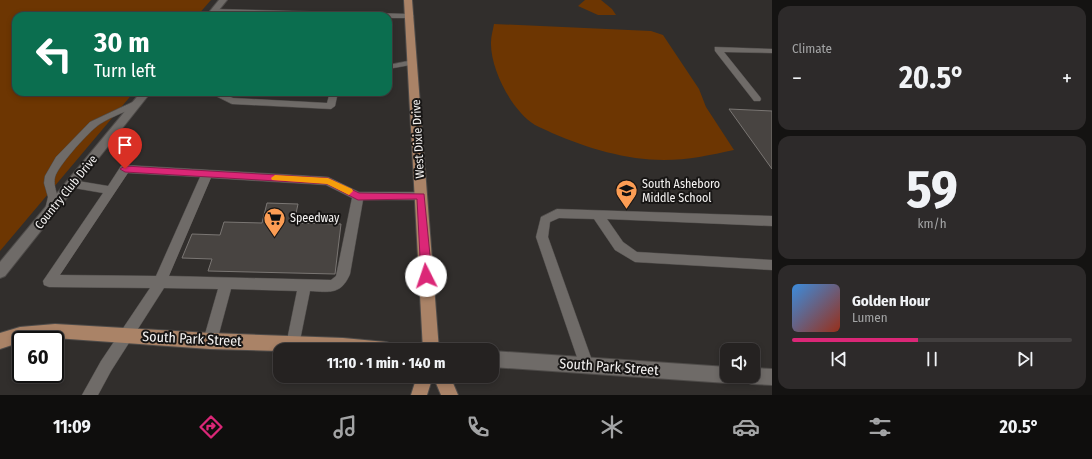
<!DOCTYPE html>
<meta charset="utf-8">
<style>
body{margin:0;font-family:"Fira Sans Condensed",sans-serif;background:#2d2a2a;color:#f1f3f6;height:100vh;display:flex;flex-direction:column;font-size:15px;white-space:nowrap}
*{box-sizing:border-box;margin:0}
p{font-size:13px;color:#a3a4a5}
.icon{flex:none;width:22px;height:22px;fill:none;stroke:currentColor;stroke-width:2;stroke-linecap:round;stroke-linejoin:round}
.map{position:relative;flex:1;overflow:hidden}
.drawer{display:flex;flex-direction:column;gap:6px;padding:6px;background:#141312;width:320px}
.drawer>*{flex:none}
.banner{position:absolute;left:12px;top:12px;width:380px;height:84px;border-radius:12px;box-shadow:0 2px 6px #0003,0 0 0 1px #423f3f;background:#0b6e4f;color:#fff;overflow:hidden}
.controls{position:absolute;left:720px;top:343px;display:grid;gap:8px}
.controls a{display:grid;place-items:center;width:40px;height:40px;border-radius:8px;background:#252221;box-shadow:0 2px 6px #0003,0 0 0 1px #423f3f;font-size:20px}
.speed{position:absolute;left:12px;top:331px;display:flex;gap:8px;font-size:20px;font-weight:700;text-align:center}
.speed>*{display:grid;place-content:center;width:52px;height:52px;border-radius:50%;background:#252221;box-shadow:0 2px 6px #0003,0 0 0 1px #423f3f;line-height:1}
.speed .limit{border:2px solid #111;border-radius:6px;background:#fff;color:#111}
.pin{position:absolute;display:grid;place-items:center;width:34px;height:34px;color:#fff;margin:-41px -17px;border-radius:50% 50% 50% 0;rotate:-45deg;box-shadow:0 0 4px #0007}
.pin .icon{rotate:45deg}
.me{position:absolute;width:44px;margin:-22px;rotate:356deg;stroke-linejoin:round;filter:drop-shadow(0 0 3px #0008)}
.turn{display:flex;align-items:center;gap:14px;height:84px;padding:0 16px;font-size:18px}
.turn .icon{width:52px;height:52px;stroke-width:2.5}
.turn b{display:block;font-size:28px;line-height:34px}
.big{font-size:30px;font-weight:700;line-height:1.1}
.drawer .tile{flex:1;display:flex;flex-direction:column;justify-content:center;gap:6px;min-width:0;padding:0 14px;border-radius:12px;background:#2d2a2a}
.drawer .dial{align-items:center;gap:0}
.dial b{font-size:52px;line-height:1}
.song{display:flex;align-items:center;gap:12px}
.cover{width:48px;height:48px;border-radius:6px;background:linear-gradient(135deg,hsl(210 70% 55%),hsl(10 70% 35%))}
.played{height:4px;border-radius:2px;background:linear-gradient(90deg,#db2777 45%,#423f3f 45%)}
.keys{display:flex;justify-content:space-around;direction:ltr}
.heat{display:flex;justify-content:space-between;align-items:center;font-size:22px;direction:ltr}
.trip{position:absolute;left:273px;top:343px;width:226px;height:40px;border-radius:12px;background:#252221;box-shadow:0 2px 6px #0003,0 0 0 1px #423f3f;font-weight:700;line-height:40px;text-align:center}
.tab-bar{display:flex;height:64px;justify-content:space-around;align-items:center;background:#0f0e0d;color:#a3a4a5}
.tab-bar .icon{width:28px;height:28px}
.tab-bar .current{color:#db2777}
.tab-bar b{font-size:18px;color:#f1f3f6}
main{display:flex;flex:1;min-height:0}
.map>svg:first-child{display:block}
.green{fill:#6d3602}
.building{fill:#484441;stroke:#7a7673}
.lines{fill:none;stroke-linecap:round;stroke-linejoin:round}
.service-casing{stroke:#4e4b49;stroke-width:1}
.minor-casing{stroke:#4e4b49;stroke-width:2}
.secondary-casing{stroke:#4e4b49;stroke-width:2}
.primary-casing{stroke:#4e4b49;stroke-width:2}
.service{fill:#6f6b68;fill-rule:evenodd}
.minor{fill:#6f6b68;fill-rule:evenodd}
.secondary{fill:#6f6b68;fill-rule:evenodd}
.primary{fill:#aa8367;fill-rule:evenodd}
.route{fill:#db2777;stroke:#8e194d}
.slow{fill:#f59e0b}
.labels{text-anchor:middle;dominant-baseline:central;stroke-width:4;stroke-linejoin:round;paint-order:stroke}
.street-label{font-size:12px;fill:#f5f3f2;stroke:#181615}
.poi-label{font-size:12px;fill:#f5f3f2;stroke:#181615;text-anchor:start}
.near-street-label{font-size:14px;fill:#f5f3f2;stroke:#181615}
</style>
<main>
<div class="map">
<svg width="772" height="395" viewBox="0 0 772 395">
<rect width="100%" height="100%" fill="#312e2c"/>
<!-- green -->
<path class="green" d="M0,0H211L197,16H16V92H134L0,251Z
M585,0H601L612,9L616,15H598L578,6Z
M494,24L651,31L663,35L699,89L706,107L734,150C711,155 688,160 664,160C626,160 587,148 552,133C547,130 540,128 535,125C512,111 490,69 491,42C491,36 493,30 494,24Z"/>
<!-- building -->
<path class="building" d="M729,109L772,111V169Z
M267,203L298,204L294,223L341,224L335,274L208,271L212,259L182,258L192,234L220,235L224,222L262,223Z"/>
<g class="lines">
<defs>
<path id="service" d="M214,9L410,14L414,16L410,18H388V16H328L212,12V10Z
M715,47L772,49V53L724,52L760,97L761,99L760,101H754L715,51Z
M413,60H416V64L388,69V65Z
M208,92H219L233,98L327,103L330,92H338L335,106L331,109L232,104Z
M137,100L140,101L141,103L140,105C128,111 105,119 96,127C86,135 58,166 55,177C52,189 63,198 55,213L51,214L47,213L45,210L48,197L44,183L45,176L56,157L90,122Z
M125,165L328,177L359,192H421L425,193L426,196L425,199L421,200H363L350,274C341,295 330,292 310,291L298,350H288L286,345L297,291L231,289L217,341L215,346L210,348L205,346L203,341L218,289L164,288L111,371L98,395H82L101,361L150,288L49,287L44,285L43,281L103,193L68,187L67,184L68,181L72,180L108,186L121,166ZM128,173L200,177L156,276L60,275ZM211,178L326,185L352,198L336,276L331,280L169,276Z
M557,209L772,216V226L607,219L623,242L637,252L772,260V270L635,262L615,250L594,219L559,218L550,222L548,237L594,366L592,371L587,373L582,371L580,366L536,237L541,217Z"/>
<path id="minor" d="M219,0H227L214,16H206Z
M141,92H151L5,276L0,278V262Z"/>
<path id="secondary" d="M492,351L727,367V376H735L733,381L727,383L492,367Z
M753,368L772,369V385L752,384L746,382L744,376H753Z"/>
<path id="primary" d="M404,0H412L439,350H423Z
M55,324L210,333L343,338L386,342L392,344L394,350H280V351L210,349L55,338L21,340V342L0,349V333L20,327Z
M417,376H450L458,395H441L433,376L427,395H411Z"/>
</defs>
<!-- service casing -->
<use href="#service" class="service-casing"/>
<!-- minor casing -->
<use href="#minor" class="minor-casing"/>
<!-- secondary casing -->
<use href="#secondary" class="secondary-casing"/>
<!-- primary casing -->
<use href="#primary" class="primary-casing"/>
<!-- service -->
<use href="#service" class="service"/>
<!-- minor -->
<use href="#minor" class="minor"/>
<!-- secondary -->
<use href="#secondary" class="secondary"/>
<!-- primary -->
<use href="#primary" class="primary"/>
</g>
<!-- route -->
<path class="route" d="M125,166L328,178L359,193L424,194L432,276L430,279L426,281L423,279L421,276L417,199L358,200L327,184L125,172L120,169Z"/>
<!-- slow -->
<path class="slow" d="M275,175L328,178L352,189L353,191L349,195L327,184L272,180L271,178Z"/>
<!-- icons -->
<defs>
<symbol id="school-pin" viewBox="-11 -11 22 30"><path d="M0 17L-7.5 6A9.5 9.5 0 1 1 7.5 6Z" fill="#fc9d54" stroke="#181615"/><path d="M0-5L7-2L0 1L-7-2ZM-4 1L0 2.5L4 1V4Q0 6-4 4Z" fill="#111"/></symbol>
<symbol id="supermarket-pin" viewBox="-11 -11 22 30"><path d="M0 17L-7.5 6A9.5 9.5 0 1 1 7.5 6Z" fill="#fc9d54" stroke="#181615"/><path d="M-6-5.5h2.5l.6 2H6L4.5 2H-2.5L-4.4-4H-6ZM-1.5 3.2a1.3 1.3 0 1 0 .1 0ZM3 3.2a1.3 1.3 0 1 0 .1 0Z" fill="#111"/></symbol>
</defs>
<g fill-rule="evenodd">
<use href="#school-pin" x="614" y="178" width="25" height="34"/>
<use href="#supermarket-pin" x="262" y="206" width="25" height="34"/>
</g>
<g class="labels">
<!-- street labels -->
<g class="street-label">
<text transform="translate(418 139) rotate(-93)">West Dixie Drive</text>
<text transform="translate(66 192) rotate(-51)">Country Club Drive</text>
</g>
<!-- poi labels -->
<g class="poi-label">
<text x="642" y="184">South Asheboro<tspan x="642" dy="14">Middle School</tspan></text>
<text x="290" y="218">Speedway</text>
</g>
<!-- near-street labels -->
<g class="near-street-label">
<text transform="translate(192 339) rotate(3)">South Park Street</text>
<text transform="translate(609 367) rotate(4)">South Park Street</text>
</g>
</g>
</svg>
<div class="controls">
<a><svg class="icon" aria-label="sound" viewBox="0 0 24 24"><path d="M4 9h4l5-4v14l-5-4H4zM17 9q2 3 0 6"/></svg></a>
</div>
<div class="speed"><div class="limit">60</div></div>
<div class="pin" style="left:125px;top:169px;background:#d93025"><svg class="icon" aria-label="arrive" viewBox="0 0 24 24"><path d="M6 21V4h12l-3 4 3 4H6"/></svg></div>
<svg class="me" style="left:426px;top:276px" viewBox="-20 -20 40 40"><circle r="19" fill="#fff"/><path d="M0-13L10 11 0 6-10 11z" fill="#db2777"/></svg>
<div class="trip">11:10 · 1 min · 140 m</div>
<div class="banner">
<div class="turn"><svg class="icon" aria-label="left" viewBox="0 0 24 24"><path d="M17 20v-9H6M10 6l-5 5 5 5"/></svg><div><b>30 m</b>Turn left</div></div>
</div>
</div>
<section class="drawer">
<div class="tile"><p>Climate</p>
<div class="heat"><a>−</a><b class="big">20.5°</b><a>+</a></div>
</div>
<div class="tile dial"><b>59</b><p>km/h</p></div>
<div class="tile">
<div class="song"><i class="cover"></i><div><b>Golden Hour</b><p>Lumen</p></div></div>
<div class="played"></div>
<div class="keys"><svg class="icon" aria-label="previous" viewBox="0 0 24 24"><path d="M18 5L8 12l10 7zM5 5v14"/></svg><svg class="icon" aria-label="pause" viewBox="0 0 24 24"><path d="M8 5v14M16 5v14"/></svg><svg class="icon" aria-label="next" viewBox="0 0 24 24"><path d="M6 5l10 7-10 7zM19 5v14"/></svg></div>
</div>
</section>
</main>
<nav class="tab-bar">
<b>11:09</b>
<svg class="icon current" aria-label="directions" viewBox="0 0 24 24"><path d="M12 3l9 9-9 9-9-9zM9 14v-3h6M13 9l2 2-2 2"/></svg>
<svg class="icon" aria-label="music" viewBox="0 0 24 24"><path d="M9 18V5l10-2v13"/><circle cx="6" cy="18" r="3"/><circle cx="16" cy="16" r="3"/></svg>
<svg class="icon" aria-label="phone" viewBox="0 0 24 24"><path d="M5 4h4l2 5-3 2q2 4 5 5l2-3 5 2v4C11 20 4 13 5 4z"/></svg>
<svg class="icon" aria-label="climate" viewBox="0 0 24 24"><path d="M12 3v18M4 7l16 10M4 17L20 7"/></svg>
<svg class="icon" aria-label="car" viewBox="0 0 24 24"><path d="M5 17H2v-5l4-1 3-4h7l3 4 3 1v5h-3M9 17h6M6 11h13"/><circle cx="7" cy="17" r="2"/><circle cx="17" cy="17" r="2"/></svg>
<svg class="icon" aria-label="filters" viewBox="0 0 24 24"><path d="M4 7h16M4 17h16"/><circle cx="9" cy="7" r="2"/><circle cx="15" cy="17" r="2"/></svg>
<b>20.5°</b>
</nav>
